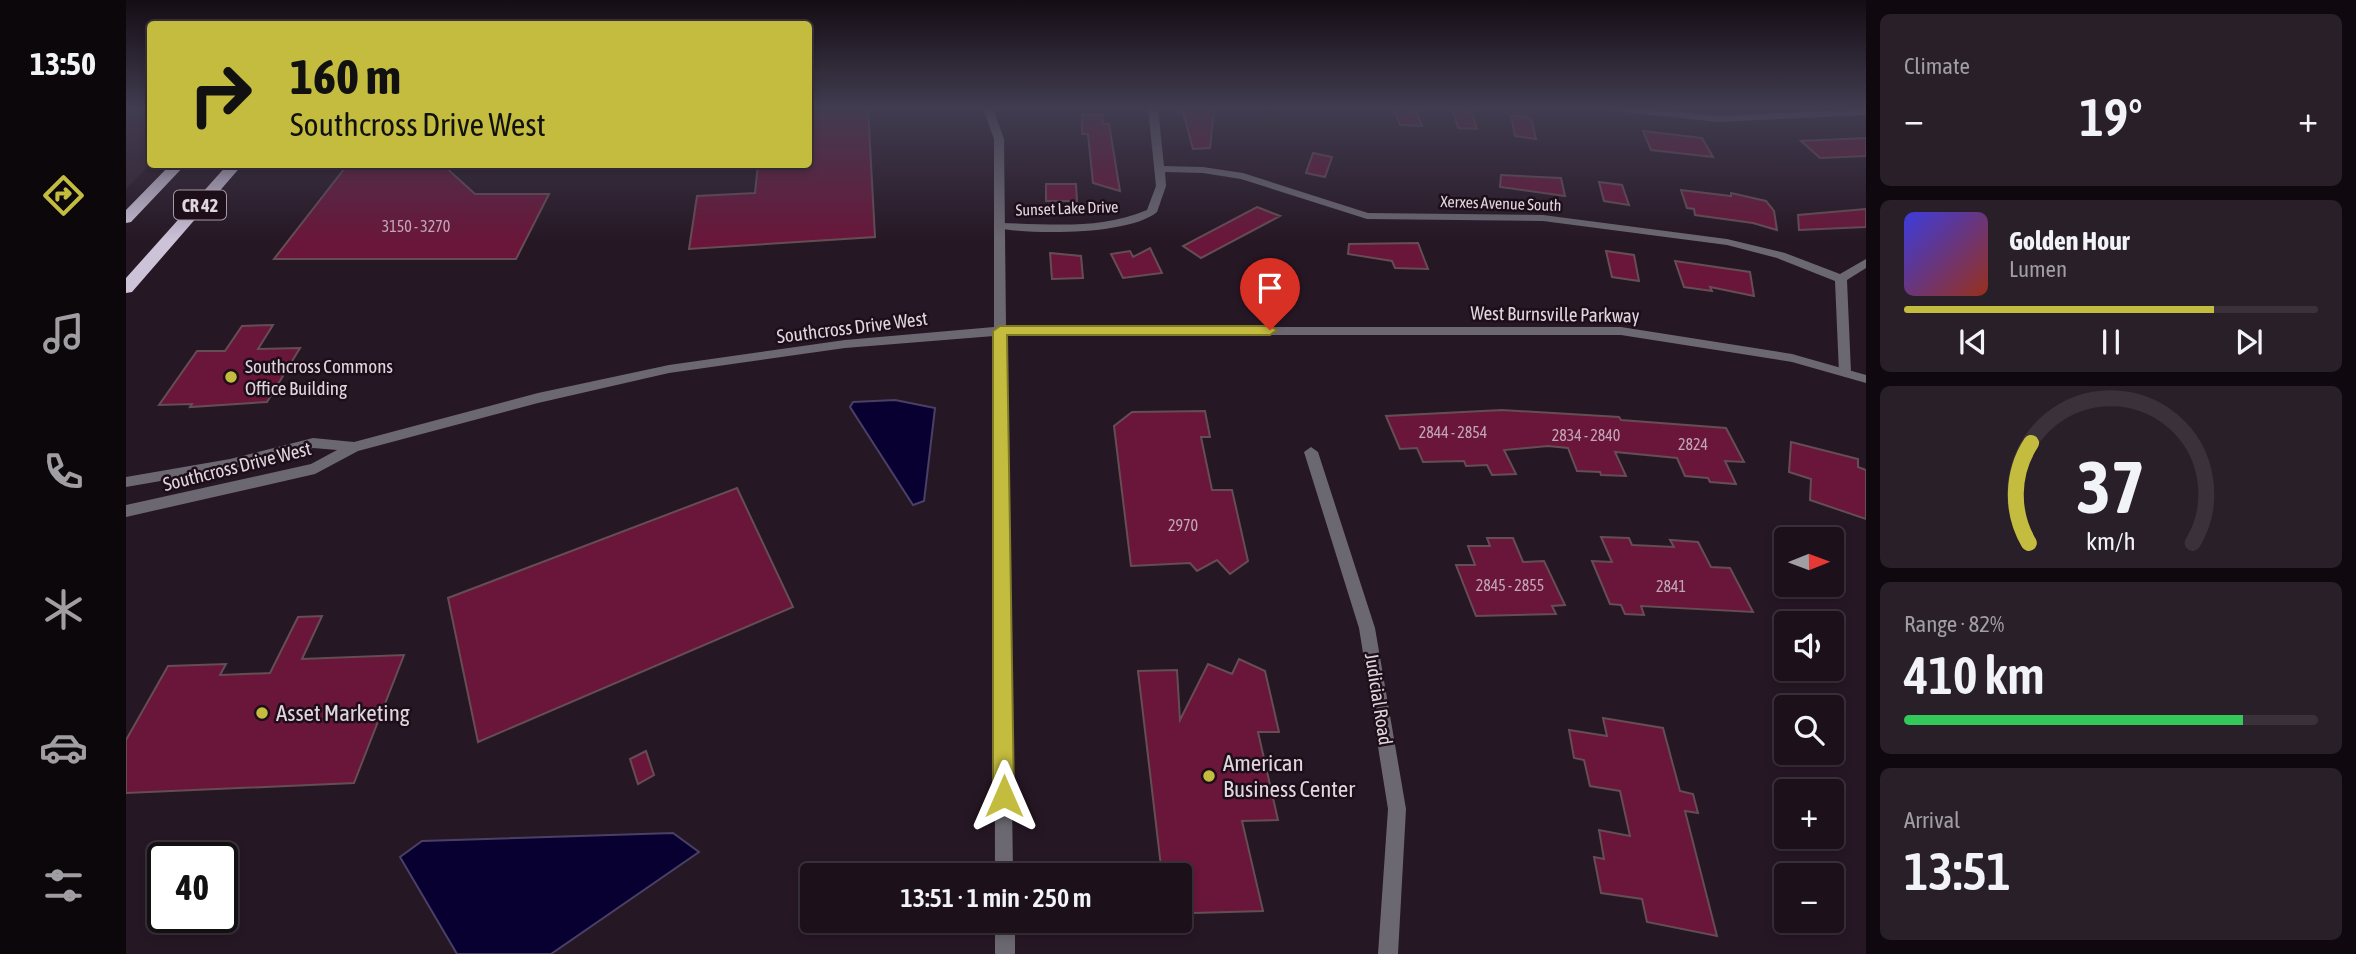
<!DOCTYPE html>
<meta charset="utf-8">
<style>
body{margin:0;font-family:"Asap Condensed",sans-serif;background:#291f28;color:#f1f3f6;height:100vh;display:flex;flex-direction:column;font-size:26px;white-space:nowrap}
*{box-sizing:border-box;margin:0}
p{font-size:23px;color:#a09da3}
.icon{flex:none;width:38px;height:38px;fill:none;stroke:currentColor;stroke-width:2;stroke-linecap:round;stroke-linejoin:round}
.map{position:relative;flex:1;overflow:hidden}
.sheet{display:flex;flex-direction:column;gap:14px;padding:14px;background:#0f090f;width:490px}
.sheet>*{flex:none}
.hud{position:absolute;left:21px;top:21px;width:665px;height:147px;border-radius:7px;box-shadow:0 4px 10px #0003,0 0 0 2px #3a313a;background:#c4bc3e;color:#111;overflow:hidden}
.needle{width:46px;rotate:89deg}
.controls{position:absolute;left:1648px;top:527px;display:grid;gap:14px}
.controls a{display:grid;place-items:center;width:70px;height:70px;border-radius:7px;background:#1c111b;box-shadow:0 4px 10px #0003,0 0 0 2px #3a313a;font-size:35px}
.speed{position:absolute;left:21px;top:842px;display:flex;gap:14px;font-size:35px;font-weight:700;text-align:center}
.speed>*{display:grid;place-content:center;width:91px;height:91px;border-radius:50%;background:#1c111b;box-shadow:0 4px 10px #0003,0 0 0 2px #3a313a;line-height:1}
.speed .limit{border:4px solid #111;border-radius:10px;background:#fff;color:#111}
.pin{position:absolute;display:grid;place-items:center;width:60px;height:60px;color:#fff;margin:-72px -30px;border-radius:50% 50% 50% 0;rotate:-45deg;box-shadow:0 0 7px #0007}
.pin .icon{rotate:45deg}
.me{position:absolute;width:77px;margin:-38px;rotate:0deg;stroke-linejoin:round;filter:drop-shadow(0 0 5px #0008)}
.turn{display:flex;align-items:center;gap:24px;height:147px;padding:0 28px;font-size:32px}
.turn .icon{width:91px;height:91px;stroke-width:2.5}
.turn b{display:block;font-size:49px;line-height:60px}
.big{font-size:52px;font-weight:600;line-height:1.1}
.sheet .tile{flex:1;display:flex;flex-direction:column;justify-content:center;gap:10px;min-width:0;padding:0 24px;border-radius:10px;background:#291f28}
.sheet .dial{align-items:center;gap:0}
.dial svg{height:182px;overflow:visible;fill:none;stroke:#3a313a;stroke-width:7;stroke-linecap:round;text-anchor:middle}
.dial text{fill:#f1f3f6;stroke:none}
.song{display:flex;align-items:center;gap:21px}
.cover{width:84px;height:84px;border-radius:10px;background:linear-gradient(135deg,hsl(240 70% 55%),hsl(10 70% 35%))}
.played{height:7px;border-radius:4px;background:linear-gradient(90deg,#c4bc3e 75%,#3a313a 75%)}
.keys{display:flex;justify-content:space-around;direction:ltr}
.heat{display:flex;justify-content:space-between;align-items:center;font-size:38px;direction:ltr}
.charge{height:10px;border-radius:5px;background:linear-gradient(90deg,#34c759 82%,#3a313a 0)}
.trip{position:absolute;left:674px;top:863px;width:392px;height:70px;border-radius:7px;background:#1c111b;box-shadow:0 4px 10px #0003,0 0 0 2px #3a313a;font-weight:600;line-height:70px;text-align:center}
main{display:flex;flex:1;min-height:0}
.menu{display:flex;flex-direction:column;width:126px;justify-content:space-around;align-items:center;background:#0b070b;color:#a09da3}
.menu .icon{width:49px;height:49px}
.menu .active{color:#c4bc3e}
.menu b{font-size:32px;color:#f1f3f6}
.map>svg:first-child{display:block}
.built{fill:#342031}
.water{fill:#090032;stroke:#4a4066;stroke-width:2}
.building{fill:#69163a;stroke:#654d54;stroke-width:2}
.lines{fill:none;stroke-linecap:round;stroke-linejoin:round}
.minor{fill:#6c6871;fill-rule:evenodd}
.tertiary{fill:#6c6871;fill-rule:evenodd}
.trunk{fill:#ccc3d8;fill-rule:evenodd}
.route{fill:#c4bc3e;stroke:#7f7a28;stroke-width:2}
.poi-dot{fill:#c4bc3e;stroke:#1d0e1a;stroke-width:2.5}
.labels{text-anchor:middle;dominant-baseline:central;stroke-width:5;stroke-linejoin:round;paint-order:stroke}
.far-street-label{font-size:16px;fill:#e0d6de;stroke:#1d0e1a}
.number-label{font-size:16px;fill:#c2a6b5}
.shield{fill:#1d0e1a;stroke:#a69aa3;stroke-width:2}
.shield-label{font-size:18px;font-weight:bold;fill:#e0d6de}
.street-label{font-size:19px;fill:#e0d6de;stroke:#1d0e1a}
.poi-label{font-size:19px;fill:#e0d6de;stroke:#1d0e1a;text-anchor:start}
.near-poi-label{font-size:23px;fill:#e0d6de;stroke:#1d0e1a;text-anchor:start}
</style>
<main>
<nav class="menu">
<b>13:50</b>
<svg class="icon active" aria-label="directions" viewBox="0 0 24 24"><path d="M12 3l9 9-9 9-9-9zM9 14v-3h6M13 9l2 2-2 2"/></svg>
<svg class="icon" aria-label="music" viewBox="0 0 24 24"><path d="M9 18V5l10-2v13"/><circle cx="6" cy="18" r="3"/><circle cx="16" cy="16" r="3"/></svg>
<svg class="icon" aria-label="phone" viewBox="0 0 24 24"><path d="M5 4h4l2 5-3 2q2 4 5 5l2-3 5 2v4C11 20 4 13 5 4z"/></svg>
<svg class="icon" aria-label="climate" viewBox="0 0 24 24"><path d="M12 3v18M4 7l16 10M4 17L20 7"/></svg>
<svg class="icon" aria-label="car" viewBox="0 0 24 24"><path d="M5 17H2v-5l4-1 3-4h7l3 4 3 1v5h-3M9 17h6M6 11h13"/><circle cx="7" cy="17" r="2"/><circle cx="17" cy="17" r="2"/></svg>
<svg class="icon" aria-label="filters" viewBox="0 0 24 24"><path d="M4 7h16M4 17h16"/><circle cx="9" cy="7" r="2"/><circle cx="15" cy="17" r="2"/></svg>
</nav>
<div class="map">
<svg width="1740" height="954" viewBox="0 0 1740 954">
<rect width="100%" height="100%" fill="#261724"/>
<!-- built -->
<path class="built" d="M0,108H24V164L0,189Z"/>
<!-- water -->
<path class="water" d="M769,400L809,408L798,501L787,505L724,407L727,402Z
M547,833L573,852L425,954H331L274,857L296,841Z"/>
<!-- building -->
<path class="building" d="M682,108H742L749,237L563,249L571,196L629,193L632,164H682Z
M1056,108H1088L1084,148L1067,149Z
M1267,108H1289L1296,126L1274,125Z
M1327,109L1345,111L1351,129L1332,128Z
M956,115H976L977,124H983L994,191L967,183L962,134H956Z
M1385,115L1405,118L1410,139L1389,136Z
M1517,131L1576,138L1587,157L1525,150Z
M1740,138V156L1694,158L1675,141Z
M1187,153L1206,157L1199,177L1180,173Z
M222,164H316L349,194H423L390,259H148Z
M1375,175L1435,178L1439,196L1374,187Z
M1473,182L1496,185L1503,205L1478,201Z
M920,184H950L951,201H920Z
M1555,190L1605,196V193L1640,201L1648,211L1651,230L1627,223L1569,215L1568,209L1561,208Z
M1131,207L1154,216L1075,258L1057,246Z
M1740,209V227L1673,230L1672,215Z
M1292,243L1302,269L1269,268L1266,261L1222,254L1223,244Z
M1024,248L1036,273L997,278L985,254L1004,251L1007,257Z
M1480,251L1508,255L1513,281L1486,277Z
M924,253L955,256L957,278L926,279Z
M1549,261L1624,272L1628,296L1584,287L1586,291L1558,287Z
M147,325L132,349L174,348L141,402L64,407L66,404L33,405L71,351H99L116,326Z
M1376,410L1493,417L1495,420L1600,428L1618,462L1599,461L1610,484L1584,482L1582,478L1559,476L1551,458L1489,452L1500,476L1475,475L1474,472L1451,471L1442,448L1422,446L1378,450L1390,474L1366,475L1361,465L1340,466L1338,461L1297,462L1291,448L1274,449L1260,416Z
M1079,411L1084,437H1075L1086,490H1106L1122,561L1104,574L1091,560L1071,571L1064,563L1005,566L988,426L1006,412Z
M1665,442L1732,459V467L1740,470V519L1684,500L1685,479L1663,472Z
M611,488L667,607L352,742L322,598Z
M1475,537L1503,538L1506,545L1548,547L1544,540L1572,542L1585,567L1604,568L1627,612L1515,606L1518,615L1499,614L1495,605L1484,604L1466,561L1486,562Z
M1361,538H1387L1397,562L1418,561L1439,605L1426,606L1430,614L1350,616L1330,565H1349L1342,546H1364Z
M196,616L176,659L278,655L228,783L0,793V740L42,666L100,664L94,675L144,673L172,617Z
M1113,659L1139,671L1153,732H1132L1152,820L1116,821L1137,911L1068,913L1054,900V875H1036L1012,671L1051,670L1054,720L1082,664L1106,674Z
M1477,718L1537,728L1554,791L1567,794L1572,813L1559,811L1591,936L1521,922L1516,899L1475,893L1468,857L1478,859L1473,830L1504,836L1494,791L1464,786L1458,760L1448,758L1443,730L1481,736Z
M520,751L528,775L512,784L504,759Z"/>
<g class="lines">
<!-- minor -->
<path class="minor" d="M1022,108H1032L1038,166L1077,167L1117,173L1242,213L1417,215L1601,239L1659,253L1714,274L1740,259V268L1721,280L1725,373L1719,377L1713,373L1709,281L1651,258L1601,245L1417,221L1241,219L1115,179L1077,173L1039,172L1040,186L1031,212C1004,235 907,235 871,228V224L875,223C925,224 974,230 1021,210L1030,186Z
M1485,108H1515L1592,116L1740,109V115L1592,122L1490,111Z
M1185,447L1192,452L1249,628L1280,809L1272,954H1252L1262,809L1233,628L1178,452Z"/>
<!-- tertiary -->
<path class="tertiary" d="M857,108H867L878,139L880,327H1495L1666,354L1740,375V383L1666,362L1495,335H880L887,875H869L868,336L719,348L543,373L412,403L232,451L189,474L0,517V505L185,464L211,450L187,448L104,469L0,487V477L104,459L187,438L228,442L412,393L543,365L719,340L868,327V139Z
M869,920H889V954H869Z"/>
<!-- trunk -->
<path class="trunk" d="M45,164H60L5,222L0,223V210Z
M102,164H117L6,292L0,293V278Z"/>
</g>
<!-- sky -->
<linearGradient id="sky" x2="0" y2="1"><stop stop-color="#150d14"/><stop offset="0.45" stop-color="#413c50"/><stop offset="1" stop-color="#413c50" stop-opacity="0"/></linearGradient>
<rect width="1740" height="241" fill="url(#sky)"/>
<!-- route -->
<path class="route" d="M874,326H1144L1151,330L1144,335H881L888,796L885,803L878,806L870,803L867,796V331Z"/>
<!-- markers -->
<g class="poi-dot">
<circle cx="105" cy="377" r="7"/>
<circle cx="136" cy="713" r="7"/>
<circle cx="1083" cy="776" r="7"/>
</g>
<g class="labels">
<!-- far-street labels -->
<g class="far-street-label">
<text transform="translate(1375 203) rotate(2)">Xerxes Avenue South</text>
<text transform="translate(941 208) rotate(-2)">Sunset Lake Drive</text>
</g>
<!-- number labels -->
<g class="number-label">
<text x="290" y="226">3150 - 3270</text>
<text x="1327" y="432">2844 - 2854</text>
<text x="1460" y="435">2834 - 2840</text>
<text x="1567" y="444">2824</text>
<text x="1057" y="525">2970</text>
<text x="1384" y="585">2845 - 2855</text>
<text x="1545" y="586">2841</text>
</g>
<!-- shield labels -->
<rect class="shield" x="48" y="190.5" width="52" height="29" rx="5"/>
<g class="shield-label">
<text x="74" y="205">CR 42</text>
</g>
<!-- street labels -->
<g class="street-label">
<text transform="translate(1429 314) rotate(1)">West Burnsville Parkway</text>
<text transform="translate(726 327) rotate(-7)">Southcross Drive West</text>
<text transform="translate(111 466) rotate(-14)">Southcross Drive West</text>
<text transform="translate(1253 699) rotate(81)">Judicial Road</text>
</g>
<!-- poi labels -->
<g class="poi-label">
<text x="119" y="366">Southcross Commons<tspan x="119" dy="22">Office Building</tspan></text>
</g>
<!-- near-poi labels -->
<g class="near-poi-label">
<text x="150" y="713">Asset Marketing</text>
<text x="1097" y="763">American<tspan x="1097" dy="26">Business Center</tspan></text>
</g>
</g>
</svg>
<div class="controls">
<a><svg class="needle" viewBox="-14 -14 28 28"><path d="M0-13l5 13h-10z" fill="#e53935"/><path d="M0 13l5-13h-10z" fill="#a09da3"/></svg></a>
<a><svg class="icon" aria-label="sound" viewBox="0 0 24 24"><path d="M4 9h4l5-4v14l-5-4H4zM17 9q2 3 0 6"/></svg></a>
<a><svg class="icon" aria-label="search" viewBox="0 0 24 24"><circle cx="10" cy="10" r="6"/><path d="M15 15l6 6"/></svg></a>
<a>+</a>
<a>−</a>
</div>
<div class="speed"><div class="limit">40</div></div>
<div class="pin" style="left:1144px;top:330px;background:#d93025"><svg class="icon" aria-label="arrive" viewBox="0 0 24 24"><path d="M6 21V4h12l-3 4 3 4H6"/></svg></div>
<svg class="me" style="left:878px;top:796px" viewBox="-20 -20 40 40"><path d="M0-17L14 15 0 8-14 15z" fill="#c4bc3e" stroke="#fff" stroke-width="4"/></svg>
<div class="trip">13:51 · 1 min · 250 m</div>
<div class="hud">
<div class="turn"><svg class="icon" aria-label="right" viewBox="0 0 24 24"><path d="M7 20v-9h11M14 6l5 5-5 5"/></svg><div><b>160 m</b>Southcross Drive West</div></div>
</div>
</div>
<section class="sheet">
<div class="tile"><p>Climate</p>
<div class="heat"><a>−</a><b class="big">19°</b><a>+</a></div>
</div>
<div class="tile">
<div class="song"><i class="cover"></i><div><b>Golden Hour</b><p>Lumen</p></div></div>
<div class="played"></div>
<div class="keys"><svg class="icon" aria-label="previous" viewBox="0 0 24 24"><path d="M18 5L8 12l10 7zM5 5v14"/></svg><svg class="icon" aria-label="pause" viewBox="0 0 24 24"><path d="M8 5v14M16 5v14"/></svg><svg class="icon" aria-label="next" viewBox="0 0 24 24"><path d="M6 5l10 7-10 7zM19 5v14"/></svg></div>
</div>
<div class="tile dial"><svg viewBox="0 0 100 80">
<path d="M14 69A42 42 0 1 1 86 69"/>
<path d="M14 69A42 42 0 0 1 15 25" stroke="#c4bc3e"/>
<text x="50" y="56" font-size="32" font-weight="700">37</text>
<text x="50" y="72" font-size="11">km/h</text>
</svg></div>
<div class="tile"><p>Range · 82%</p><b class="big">410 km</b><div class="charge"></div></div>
<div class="tile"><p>Arrival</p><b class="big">13:51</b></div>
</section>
</main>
